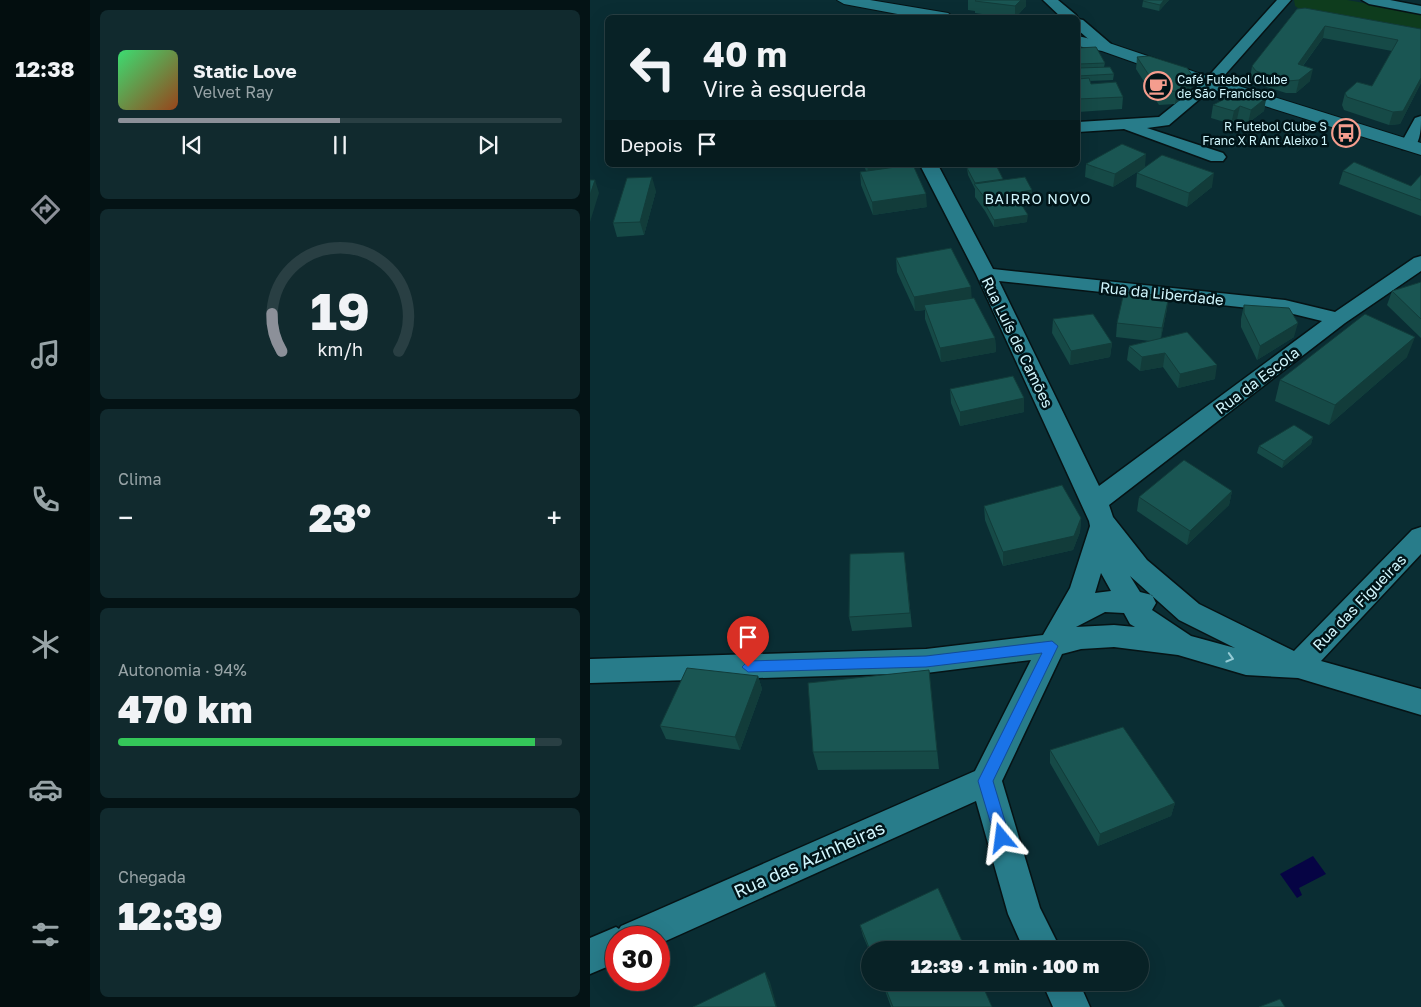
<!DOCTYPE html>
<html lang="pt">
<meta charset="utf-8">
<style>
body{margin:0;font-family:"Golos Text",sans-serif;background:#112a2e;color:#f1f3f6;height:100vh;display:flex;flex-direction:column;font-size:19px;white-space:nowrap}
*{box-sizing:border-box;margin:0}
p{font-size:16px;color:#98a4a7}
.icon{flex:none;width:28px;height:28px;fill:none;stroke:currentColor;stroke-width:2;stroke-linecap:round;stroke-linejoin:round}
.map{position:relative;flex:1;overflow:hidden}
.side{display:flex;flex-direction:column;gap:10px;padding:10px;background:#041315;width:500px}
.side>*{flex:none}
.banner{position:absolute;left:15px;top:15px;width:475px;height:152px;border-radius:8px;box-shadow:0 5px 20px #0002,0 0 0 1px #293f43;background:#082226;color:#f1f3f6;overflow:hidden}
.speed{position:absolute;left:15px;top:926px;display:flex;gap:10px;font-size:25px;font-weight:700;text-align:center}
.speed>*{display:grid;place-content:center;width:65px;height:65px;border-radius:50%;background:#082226;box-shadow:0 5px 20px #0002,0 0 0 1px #293f43;line-height:1}
.speed .limit{border:8px solid #d22;background:#fff;color:#111}
.pin{position:absolute;display:grid;place-items:center;width:42px;height:42px;color:#fff;margin:-51px -21px;border-radius:50% 50% 50% 0;rotate:-45deg;box-shadow:0 0 5px #0007}
.pin .icon{rotate:45deg}
.me{position:absolute;width:55px;margin:-28px;rotate:344deg;stroke-linejoin:round;filter:drop-shadow(0 0 4px #0008)}
.turn{display:flex;align-items:center;gap:18px;height:105px;padding:0 15px;font-size:22px}
.turn .icon{width:65px;height:65px;stroke-width:2.5}
.turn b{display:block;font-size:35px;line-height:42px}
.then{display:flex;align-items:center;height:48px;padding:0 15px;background:#0003;gap:10px;font-size:19px}
.big{font-size:38px;font-weight:800;line-height:1.1}
.side .widget{flex:1;display:flex;flex-direction:column;justify-content:center;gap:8px;min-width:0;padding:0 18px;border-radius:8px;background:#112a2e}
.side .dial{align-items:center;gap:0}
.dial svg{height:130px;overflow:visible;fill:none;stroke:#293f43;stroke-width:7;stroke-linecap:round;text-anchor:middle}
.dial text{fill:#f1f3f6;stroke:none}
.song{display:flex;align-items:center;gap:15px}
.cover{width:60px;height:60px;border-radius:8px;background:linear-gradient(135deg,hsl(140 70% 55%),hsl(20 70% 35%))}
.played{height:5px;border-radius:2px;background:linear-gradient(90deg,#8c9099 50%,#293f43 50%)}
.keys{display:flex;justify-content:space-around;direction:ltr}
.heat{display:flex;justify-content:space-between;align-items:center;font-size:28px;direction:ltr}
.charge{height:8px;border-radius:4px;background:linear-gradient(90deg,#34c759 94%,#293f43 0)}
.trip{position:absolute;left:271px;top:941px;width:288px;height:50px;border-radius:25px;background:#082226;box-shadow:0 5px 20px #0002,0 0 0 1px #293f43;font-weight:800;line-height:50px;text-align:center}
main{display:flex;flex:1;min-height:0}
.dock{display:flex;flex-direction:column;width:90px;justify-content:space-around;align-items:center;background:#030e0f;color:#98a4a7}
.dock .icon{width:35px;height:35px}
.dock .active{color:#8c9099}
.dock b{font-size:22px;color:#f1f3f6}
.map>svg:first-child{display:block}
.green{fill:#0e3c1d}
.water{fill:#060444}
.lines{fill:none;stroke-linecap:round;stroke-linejoin:round}
.street-casing{stroke:#061315;stroke-width:3}
.secondary-casing{stroke:#061315;stroke-width:2}
.street{fill:#287c8a;fill-rule:evenodd}
.secondary{fill:#287c8a;fill-rule:evenodd}
.wall{fill:#164a47}
.shaded-wall{fill:#123c3a}
.building{fill:#1a5653;stroke:#123c3a}
.oneway{stroke:#95cbd5}
.route{fill:#1a73e8;stroke:#114b97}
.labels{text-anchor:middle;dominant-baseline:central;stroke-width:5;stroke-linejoin:round;paint-order:stroke}
.far-poi-label{font-size:12px;fill:#d0f6fd;stroke:#001418;text-anchor:start}
.far-neighbourhood-label{font-size:14px;letter-spacing:1px;fill:#d0f6fd;stroke:#001418}
.street-label{font-size:15px;fill:#d0f6fd;stroke:#001418}
.near-street-label{font-size:18px;fill:#d0f6fd;stroke:#001418}
</style>
<main>
<nav class="dock">
<b>12:38</b>
<svg class="icon active" aria-label="directions" viewBox="0 0 24 24"><path d="M12 3l9 9-9 9-9-9zM9 14v-3h6M13 9l2 2-2 2"/></svg>
<svg class="icon" aria-label="music" viewBox="0 0 24 24"><path d="M9 18V5l10-2v13"/><circle cx="6" cy="18" r="3"/><circle cx="16" cy="16" r="3"/></svg>
<svg class="icon" aria-label="phone" viewBox="0 0 24 24"><path d="M5 4h4l2 5-3 2q2 4 5 5l2-3 5 2v4C11 20 4 13 5 4z"/></svg>
<svg class="icon" aria-label="climate" viewBox="0 0 24 24"><path d="M12 3v18M4 7l16 10M4 17L20 7"/></svg>
<svg class="icon" aria-label="car" viewBox="0 0 24 24"><path d="M5 17H2v-5l4-1 3-4h7l3 4 3 1v5h-3M9 17h6M6 11h13"/><circle cx="7" cy="17" r="2"/><circle cx="17" cy="17" r="2"/></svg>
<svg class="icon" aria-label="filters" viewBox="0 0 24 24"><path d="M4 7h16M4 17h16"/><circle cx="9" cy="7" r="2"/><circle cx="15" cy="17" r="2"/></svg>
</nav>
<section class="side">
<div class="widget">
<div class="song"><i class="cover"></i><div><b>Static Love</b><p>Velvet Ray</p></div></div>
<div class="played"></div>
<div class="keys"><svg class="icon" aria-label="previous" viewBox="0 0 24 24"><path d="M18 5L8 12l10 7zM5 5v14"/></svg><svg class="icon" aria-label="pause" viewBox="0 0 24 24"><path d="M8 5v14M16 5v14"/></svg><svg class="icon" aria-label="next" viewBox="0 0 24 24"><path d="M6 5l10 7-10 7zM19 5v14"/></svg></div>
</div>
<div class="widget dial"><svg viewBox="0 0 100 80">
<path d="M14 69A42 42 0 1 1 86 69"/>
<path d="M14 69A42 42 0 0 1 8 46" stroke="#8c9099"/>
<text x="50" y="56" font-size="32" font-weight="700">19</text>
<text x="50" y="72" font-size="11">km/h</text>
</svg></div>
<div class="widget"><p>Clima</p>
<div class="heat"><a>−</a><b class="big">23°</b><a>+</a></div>
</div>
<div class="widget"><p>Autonomia · 94%</p><b class="big">470 km</b><div class="charge"></div></div>
<div class="widget"><p>Chegada</p><b class="big">12:39</b></div>
</section>
<div class="map">
<svg width="831" height="1007" viewBox="0 0 831 1007">
<rect width="100%" height="100%" fill="#0a2d33"/>
<!-- green -->
<path class="green" d="M704,0H757L831,13V29L714,12L705,6Z"/>
<!-- water -->
<path class="water" d="M723,856L736,874L709,888L712,895L707,898L690,874Z"/>
<g class="lines">
<defs>
<path id="street" d="M453,0H468L486,15L488,18H472Z
M687,0H701L625,86L579,125L557,128L633,153L636,157L633,161H621L534,129L488,132V122L569,117L615,80Z
M772,0H800L831,6V14L779,4Z
M488,19L493,20L521,44L523,47L521,50H511L488,30Z
M831,116C831,129 831,138 824,149H812L810,145L825,118Z
M330,165H348L403,269L695,300L745,312L824,258L831,256V271L755,323L519,505L523,517L557,560L609,604L704,651L822,530L831,527V554L731,661L831,689V715L708,678L656,675L588,655L524,647L491,649L472,654L412,781L450,908L471,950H434L418,914L386,801L69,944V938H26V963L0,974V938L26,927L29,929L31,926L385,771L441,660L336,673L0,683V659L336,649L453,635L480,588L500,526L499,521L386,274ZM409,281L695,312L732,321L509,486ZM511,573L521,591L505,593ZM540,576L589,620L645,648L601,636L562,610L566,603L562,595L550,592ZM515,612L534,613L540,624L545,627L524,625L486,627Z
M452,982H489L500,1007H463Z"/>
<path id="secondary" d="M247,0H280L358,13L365,18H329L254,4Z
M488,36L522,44L626,79L831,143V155L614,87L512,51L488,46Z"/>
</defs>
<!-- street casing -->
<use href="#street" class="street-casing"/>
<!-- secondary casing -->
<use href="#secondary" class="secondary-casing"/>
<!-- street -->
<use href="#street" class="street"/>
<!-- secondary -->
<use href="#secondary" class="secondary"/>
</g>
<!-- wall -->
<path class="wall" d="M378,0H436V6L425,18H420L385,13V11L378,10Z
M554,0H579L569,11L552,7L553,1Z
M707,9L831,29V83L810,124L799,125L754,110L752,105L755,93L782,86L802,51L733,38L713,66L720,81L706,93H696L664,83L660,79L662,66Z
M488,48L515,63L514,67L524,74L523,80L500,81L501,84L533,97L532,109L488,112Z
M547,57L603,76L601,89L585,104L569,105L546,69Z
M676,98L674,111L658,123L647,119L641,124L621,118L623,105Z
M496,164L555,167L523,187L495,177Z
M274,165H317L337,207L283,215L271,185L270,172L276,171Z
M377,168L442,190V203L432,205L437,222L404,227L395,211L385,197V189L378,175Z
M753,171L821,186L831,175V216L749,184Z
M547,173L622,187L597,207L546,187Z
M66,191L54,235L27,237L23,223Z
M306,258L382,298L405,338L406,352L351,362L335,319V310L325,311L307,272Z
M831,282V338L797,305L802,291Z
M654,305L704,337L667,360L651,327V319Z
M577,309L571,338L625,379L588,388L573,367L550,371L537,360L539,346L560,341L526,337L527,323Z
M463,319L522,343L520,357L480,365L462,333Z
M817,357L739,425L685,401L690,380Z
M360,389L434,398V412L370,426L361,403Z
M723,437L721,444L692,468L667,453L669,446Z
M642,491L639,505L597,545L547,511L549,497Z
M394,506L491,518L490,532L483,550L413,566L395,520Z
M314,552L322,627L262,631L259,617Z
M339,670L349,769L228,770L223,752Z
M168,676L172,689L150,750L76,739L70,726Z
M460,750L585,803L581,816L508,846L460,763Z
M270,925L376,950H280V952L273,936Z
M292,982H391L402,1007H301Z"/>
<!-- shaded-wall -->
<path class="shaded-wall" d="M431,0H436V6L425,18V6Z
M574,0H579L569,11L570,5Z
M735,26L733,38L705,76L708,64Z
M723,69L720,81L706,93L709,80Z
M603,76L601,89L585,104L587,91Z
M831,78V83L810,124L799,125L803,112Z
M676,98L674,111L658,123L661,110Z
M650,106L647,119L641,124L644,111Z
M556,154L555,167L523,187L525,174Z
M277,165H317V171L279,177Z
M624,173L622,187L597,207L599,193Z
M62,177L66,191L54,235L50,222Z
M5,180L9,193L0,222V195Z
M442,190V203L398,210L395,204V211V198Z
M336,194L337,207L283,215L282,202Z
M438,215L437,222L404,227V220Z
M381,287L382,301L334,305L335,310L325,311L324,297Z
M579,296L577,309L570,342L572,328Z
M708,323L704,337L667,360L670,346Z
M825,337L817,357L739,425L745,405Z
M405,338L406,352L351,362L350,348Z
M522,343L520,357L480,365L481,351Z
M575,353L573,367L550,371L552,357Z
M627,365L625,379L588,388L590,374Z
M434,398V412L370,426V412Z
M723,437L721,444L692,468L694,461Z
M642,491L639,505L597,545L600,531Z
M491,518L490,532L483,550L413,566V552Z
M168,676L172,689L150,750L145,737Z
M585,803L581,816L508,846L510,834Z
M175,972L180,982L187,1007H186Z"/>
<!-- building -->
<path class="building" d="M386,0H431L425,6L385,1Z
M554,0H574L570,5L553,1Z
M715,8L831,29V78L813,111L803,112L757,97L755,93L767,82L782,86L808,40L735,26L708,64L723,69L709,80L698,81L666,71L662,66L707,9Z
M506,47L515,63L489,64L488,60V48Z
M559,56L597,68L603,76L587,91L570,92L547,57Z
M520,67L524,74L488,76V68Z
M499,78L501,84L526,82L533,97L488,99V79Z
M650,91L676,98L661,110L650,106L644,111L623,105Z
M532,144L556,154L525,174L496,164Z
M572,155L624,173L599,193L547,173Z
M764,162L821,186L831,175V200L753,171Z
M320,165H323L336,194L282,202L270,172Z
M399,165H406L413,179L385,183L377,168Z
M62,177L50,222L23,223L37,178Z
M435,177L442,190L395,198L384,184Z
M0,180H5L0,195Z
M428,199L438,215L404,220L395,204Z
M361,248L381,287L324,297L306,258Z
M831,282V319L802,291Z
M534,292L579,296L572,328L527,323Z
M384,298L405,338L350,348L334,305Z
M654,305L699,308L708,323L670,346L654,313Z
M503,314L522,343L481,351L463,319Z
M775,314L825,337L745,405L690,380Z
M597,332L627,365L590,374L575,353L552,357L539,346Z
M423,376L434,398L370,412L360,389Z
M704,425L723,437L694,461L669,446Z
M594,460L642,491L600,531L549,497Z
M472,485L491,518L484,536L413,552L394,506Z
M314,552L320,613L259,617L260,554Z
M97,668L168,676L145,737L70,726Z
M339,670L347,751L223,752L218,683Z
M533,727L585,803L510,834L460,750Z
M348,888L376,950H280L270,925Z
M175,972L186,1007H103Z
M293,982H391L402,1007H303Z
M690,999L695,1007H669Z"/>
<!-- one-way arrows -->
<defs><path id="oneway-chevron" d="M-2-3.5L2.5 0L-2 3.5" fill="none" stroke-width="1.6" stroke-linecap="round" stroke-linejoin="round" transform="scale(1.25)"/></defs>
<use class="oneway" href="#oneway-chevron" transform="translate(640 658) rotate(16)"/>
<!-- route -->
<path class="route" d="M462,641L468,646L403,781L420,838L418,843L412,845L407,843L405,838L388,781L452,653L336,667L158,672L152,667L158,661L336,656Z"/>
<!-- icons -->
<defs>
<symbol id="cafe-ring" viewBox="-11 -11 22 22"><circle r="9.5" fill="#001418" stroke="#f59d8e" stroke-width="1.5"/><path d="M-5.5-4.5H6V0H3Q3 3.5 0 3.5H-2.5Q-5.5 3.5-5.5 0ZM3-3.2v2h1.7v-2ZM-6 4.5H4V6H-6Z" fill="#f59d8e"/></symbol>
<symbol id="bus-ring" viewBox="-11 -11 22 22"><circle r="9.5" fill="#001418" stroke="#f59d8e" stroke-width="1.5"/><path d="M-5-6H5V4H4V6H2V4H-2V6H-4V4H-5ZM-3.5-4V0h7V-4ZM-3.5 1.2v1.5H-2V1.2ZM2 1.2v1.5H3.5V1.2Z" fill="#f59d8e"/></symbol>
</defs>
<g fill-rule="evenodd">
<use href="#cafe-ring" x="552" y="70" width="32" height="32"/>
<use href="#bus-ring" x="740" y="117" width="32" height="32"/>
</g>
<g class="labels">
<!-- far-poi labels -->
<g class="far-poi-label">
<text x="587" y="79">Café Futebol Clube<tspan x="587" dy="14">de São Francisco</tspan></text>
<text x="737" y="126" text-anchor="end">R Futebol Clube S<tspan x="737" dy="14">Franc X R Ant Aleixo 1</tspan></text>
</g>
<!-- far-neighbourhood labels -->
<g class="far-neighbourhood-label">
<text x="448" y="198">BAIRRO NOVO</text>
</g>
<!-- street labels -->
<g class="street-label">
<text transform="translate(572 293) rotate(6)">Rua da Liberdade</text>
<text transform="translate(428 342) rotate(64)">Rua Luís de Camões</text>
<text transform="translate(667 380) rotate(-37)">Rua da Escola</text>
<text transform="translate(769 602) rotate(-46)">Rua das Figueiras</text>
</g>
<!-- near-street labels -->
<g class="near-street-label">
<text transform="translate(219 859) rotate(-24)">Rua das Azinheiras</text>
</g>
</g>
</svg>
<div class="speed"><div class="limit">30</div></div>
<div class="pin" style="left:158px;top:667px;background:#d93025"><svg class="icon" aria-label="arrive" viewBox="0 0 24 24"><path d="M6 21V4h12l-3 4 3 4H6"/></svg></div>
<svg class="me" style="left:412px;top:838px" viewBox="-20 -20 40 40"><path d="M0-17L14 15 0 8-14 15z" fill="#1a73e8" stroke="#fff" stroke-width="4"/></svg>
<div class="trip">12:39 · 1 min · 100 m</div>
<div class="banner">
<div class="turn"><svg class="icon" aria-label="left" viewBox="0 0 24 24"><path d="M17 20v-9H6M10 6l-5 5 5 5"/></svg><div><b>40 m</b>Vire à esquerda</div></div>
<div class="then">Depois<svg class="icon" aria-label="arrive" viewBox="0 0 24 24"><path d="M6 21V4h12l-3 4 3 4H6"/></svg></div>
</div>
</div>
</main>
